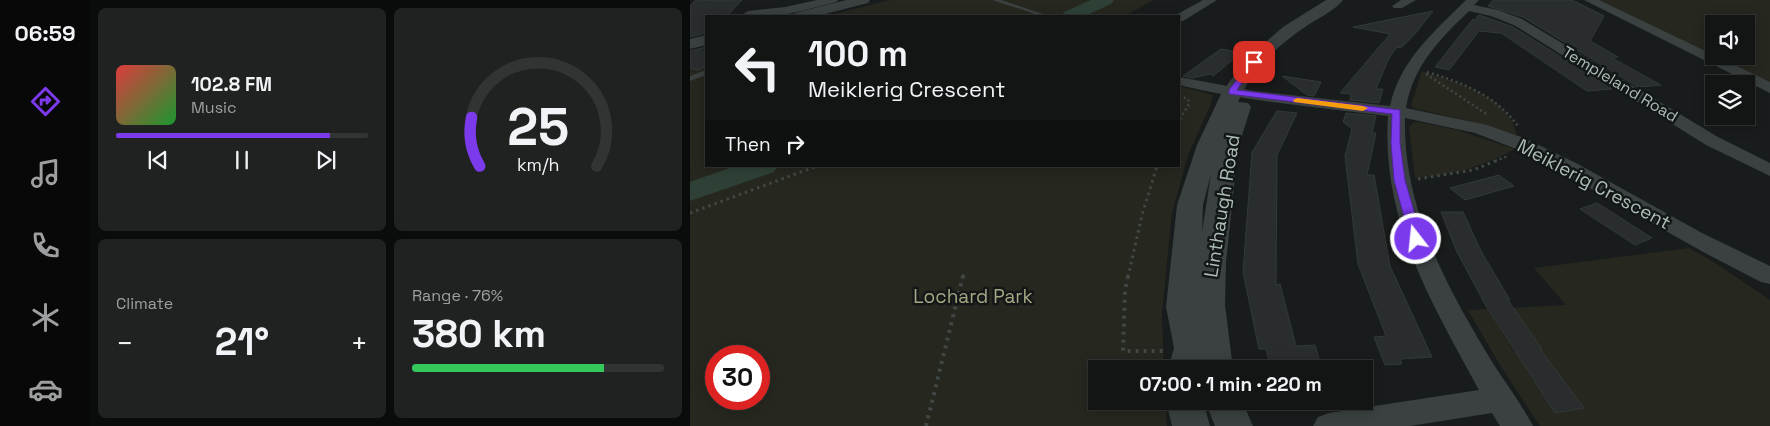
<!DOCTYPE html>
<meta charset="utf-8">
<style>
body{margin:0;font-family:"Space Grotesk",sans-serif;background:#202222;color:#f1f3f6;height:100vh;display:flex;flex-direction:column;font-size:19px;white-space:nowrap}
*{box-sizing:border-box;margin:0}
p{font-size:16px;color:#9d9fa0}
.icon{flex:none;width:28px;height:28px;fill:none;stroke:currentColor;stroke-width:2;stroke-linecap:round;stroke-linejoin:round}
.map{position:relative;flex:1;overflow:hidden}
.side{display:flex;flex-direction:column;gap:8px;padding:8px;background:#0a0c0c;width:600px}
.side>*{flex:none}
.guide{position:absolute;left:15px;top:15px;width:475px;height:152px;border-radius:0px;box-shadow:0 2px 12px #0003,0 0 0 1px #323434;background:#131515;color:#f1f3f6;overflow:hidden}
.controls{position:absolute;left:1015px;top:15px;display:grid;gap:10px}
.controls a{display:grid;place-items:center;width:50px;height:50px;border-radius:0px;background:#131515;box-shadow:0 2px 12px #0003,0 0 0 1px #323434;font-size:25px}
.speed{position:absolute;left:15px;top:345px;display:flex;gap:10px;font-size:25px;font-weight:700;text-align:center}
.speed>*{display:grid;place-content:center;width:65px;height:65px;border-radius:50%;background:#131515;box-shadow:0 2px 12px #0003,0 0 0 1px #323434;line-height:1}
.speed .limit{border:8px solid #d22;background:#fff;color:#111}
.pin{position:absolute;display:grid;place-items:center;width:42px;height:42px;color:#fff;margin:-21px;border-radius:10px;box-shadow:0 2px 8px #0006}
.me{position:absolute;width:55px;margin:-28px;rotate:344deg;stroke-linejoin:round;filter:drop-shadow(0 0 4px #0008)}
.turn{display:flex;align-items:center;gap:18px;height:105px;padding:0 20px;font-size:22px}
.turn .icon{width:65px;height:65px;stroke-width:2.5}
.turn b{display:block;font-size:35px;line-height:42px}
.then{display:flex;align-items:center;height:48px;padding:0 20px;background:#0003;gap:10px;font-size:19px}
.big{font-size:38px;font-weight:600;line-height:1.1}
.side .card{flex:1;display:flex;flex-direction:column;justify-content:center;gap:8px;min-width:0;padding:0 18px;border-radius:8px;background:#202222}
.side .dial{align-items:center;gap:0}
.dial svg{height:130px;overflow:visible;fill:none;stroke:#323434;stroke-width:7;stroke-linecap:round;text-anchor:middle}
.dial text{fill:#f1f3f6;stroke:none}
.song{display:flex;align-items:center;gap:15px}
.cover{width:60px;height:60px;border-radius:8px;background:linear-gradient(135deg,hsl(0 70% 55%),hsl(130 70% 35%))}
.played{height:5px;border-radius:2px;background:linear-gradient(90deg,#7c3aed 85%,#323434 85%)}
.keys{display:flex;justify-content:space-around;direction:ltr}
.heat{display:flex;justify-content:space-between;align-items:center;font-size:28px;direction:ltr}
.charge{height:8px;border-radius:4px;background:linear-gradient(90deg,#34c759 76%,#323434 0)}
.side .tiles{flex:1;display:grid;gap:8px;grid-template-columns:repeat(2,1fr)}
.trip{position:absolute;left:398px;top:360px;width:285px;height:50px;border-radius:0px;background:#131515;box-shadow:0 2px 12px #0003,0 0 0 1px #323434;font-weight:600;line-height:50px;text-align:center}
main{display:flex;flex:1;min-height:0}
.menu{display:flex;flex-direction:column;width:90px;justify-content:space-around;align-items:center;background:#080808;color:#9d9fa0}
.menu .icon{width:35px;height:35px}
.menu .on{color:#7c3aed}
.menu b{font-size:22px;color:#f1f3f6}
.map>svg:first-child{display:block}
.green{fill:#26271f;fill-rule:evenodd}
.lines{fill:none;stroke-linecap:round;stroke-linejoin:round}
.river{fill:#2f4137;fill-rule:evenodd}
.building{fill:#292d2d;stroke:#333838}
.path-far2{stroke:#404846;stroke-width:2.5;stroke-dasharray:2 3;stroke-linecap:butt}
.path-far1{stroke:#404846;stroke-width:3;stroke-dasharray:2.5 4;stroke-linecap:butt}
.path{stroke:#404846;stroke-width:4;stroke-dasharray:3 5;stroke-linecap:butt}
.service{fill:#3a4140;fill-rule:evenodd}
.minor{fill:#3a4140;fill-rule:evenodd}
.tertiary{fill:#3a4140;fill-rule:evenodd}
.route{fill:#7c3aed;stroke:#51269a}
.slow{fill:#f59e0b}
.labels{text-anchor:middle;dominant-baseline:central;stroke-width:5;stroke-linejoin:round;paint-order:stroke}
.far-street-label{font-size:16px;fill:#acbcb7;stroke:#141717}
.street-label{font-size:19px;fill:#acbcb7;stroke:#141717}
.park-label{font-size:19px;fill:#a4a782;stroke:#141717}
</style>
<main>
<nav class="menu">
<b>06:59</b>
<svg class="icon on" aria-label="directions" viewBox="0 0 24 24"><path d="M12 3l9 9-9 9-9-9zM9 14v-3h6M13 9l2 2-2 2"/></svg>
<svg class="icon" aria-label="music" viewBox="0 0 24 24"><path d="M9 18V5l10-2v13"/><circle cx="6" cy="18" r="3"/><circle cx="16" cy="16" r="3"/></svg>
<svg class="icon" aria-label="phone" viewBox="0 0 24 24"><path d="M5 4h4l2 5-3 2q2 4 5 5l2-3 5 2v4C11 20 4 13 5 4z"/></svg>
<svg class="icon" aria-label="climate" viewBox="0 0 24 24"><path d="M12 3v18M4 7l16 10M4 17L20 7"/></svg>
<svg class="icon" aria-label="car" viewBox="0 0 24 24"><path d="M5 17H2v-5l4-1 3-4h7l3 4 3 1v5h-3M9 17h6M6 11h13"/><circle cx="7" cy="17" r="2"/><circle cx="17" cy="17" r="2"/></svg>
</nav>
<section class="side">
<div class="tiles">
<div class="card">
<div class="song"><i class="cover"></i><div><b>102.8 FM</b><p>Music</p></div></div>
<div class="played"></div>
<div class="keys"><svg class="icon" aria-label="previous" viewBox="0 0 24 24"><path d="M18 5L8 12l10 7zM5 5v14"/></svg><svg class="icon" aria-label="pause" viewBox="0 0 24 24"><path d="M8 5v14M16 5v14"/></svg><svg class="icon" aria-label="next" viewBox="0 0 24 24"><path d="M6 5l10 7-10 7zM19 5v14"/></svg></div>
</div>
<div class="card dial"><svg viewBox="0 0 100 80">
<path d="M14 69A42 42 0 1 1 86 69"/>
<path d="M14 69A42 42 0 0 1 9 39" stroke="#7c3aed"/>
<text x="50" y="56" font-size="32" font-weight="700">25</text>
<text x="50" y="72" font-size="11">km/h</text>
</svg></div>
<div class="card"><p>Climate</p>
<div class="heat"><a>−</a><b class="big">21°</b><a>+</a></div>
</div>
<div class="card"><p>Range · 76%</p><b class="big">380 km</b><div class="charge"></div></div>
</div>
</section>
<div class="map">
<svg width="1080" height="426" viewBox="0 0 1080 426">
<rect width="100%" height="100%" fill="#191c1c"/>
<!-- green -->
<path class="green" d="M199,0H464L434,16H137Z
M908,0H1080V83L1025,56H1056V24H1024V56Z
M16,48V166H489V86L523,95L520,106L498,155L482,213L472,314L474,369H406V401H476L477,426H0V52ZM26,356H69V399H26Z
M732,71C765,82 819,95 827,135L779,121L723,108L721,105Z
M729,122L767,130L825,149C794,166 761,176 725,178L719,128L723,123Z
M999,248L1027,264L1080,300V426H850L808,362L778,310L876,305L844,268ZM803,317L851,349L824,352ZM863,367L865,412L837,371Z"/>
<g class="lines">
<!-- river -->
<path class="river" d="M401,0H424L421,4L395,16H372L374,12Z
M45,166H88L84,172L0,201V182Z"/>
</g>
<!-- building -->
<path class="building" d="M6,0H52L38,15L16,16V33L0,37V6Z
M803,0H881L886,2L914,16L900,41L928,57L922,58L971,85L948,87L833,17L798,6Z
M743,11L725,34L712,47L706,48L699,58L686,89H693L689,103L660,100L661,94L650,93L700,34L663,27Z
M789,15L823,27L922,89L897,91L811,33L789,31L759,70L745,67L783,19L785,20Z
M16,47V66L8,70L0,68V51Z
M531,49L551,53L523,76L521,74L502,78L493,76Z
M592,76L631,82L624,96L617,95Z
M587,111L607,113L587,155L586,285L590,284L606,346L625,345L632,369H581L576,349H569L553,272L562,152Z
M656,113L686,116L682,133H686L677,175H684L700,266L742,357L710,359L712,364L695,365L684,337L696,336L668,264L655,156L662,129L653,122Z
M809,175L824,186L775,200L760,188Z
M907,203L934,220L962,238L945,245L890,209Z
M751,212H773L791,251L820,300H818L852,349H850L894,408L865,413L796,306L767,252Z"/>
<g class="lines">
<!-- path-far2 -->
<path class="path-far2" d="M737,72C773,83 805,95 828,126
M736,74L798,115
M489,96L498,99L499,104L489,121
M805,161L818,156"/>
<!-- path-far1 -->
<path class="path-far1" d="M728,179L783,170L808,160
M0,213L127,166
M273,277L274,272
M438,277L452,215L467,166"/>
<!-- path -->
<path class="path" d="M438,276L435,291L433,351H476
M236,426L273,276"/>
<!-- service -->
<path class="service" d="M302,0H311L353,14L348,15Z
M16,70V75L0,81V76Z"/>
<!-- minor -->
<path class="minor" d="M127,0H148L146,2C123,8 74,23 52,15L58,11L95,7Z
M513,0H527L493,21L489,22V16H484Z
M711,0H726L712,8H704L702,6Z
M776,0H789L784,5L808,10L832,19L1028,137L1080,163V176L1016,145L824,25L801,16L779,11C749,40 723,66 716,108L797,125L834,138L886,163L1012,233L1080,266V284L1071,282L1015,253L839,154L785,133L715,118C713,210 758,289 804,365C817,385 832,405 843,426H810L802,413L720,426H623L628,417L639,413L789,390C741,302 691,219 698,116C628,107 558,102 489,85V77L564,91L700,106C710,60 744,32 776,0Z
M894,0H909L1080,82V93Z"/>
<!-- tertiary -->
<path class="tertiary" d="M156,0H180L178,3L127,16H103L105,13Z
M636,0H653C645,10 629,18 618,25C589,44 561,70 548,102L558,103L561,107L548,148L536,262L535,305L543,369H478L484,348L476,307L487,205L507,145L532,92L557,58L593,27ZM521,174L512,232L513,205Z
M16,35V45L0,49V39Z
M476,401H513L520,426H482Z
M515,401H552L563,426H525Z"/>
</g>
<!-- route -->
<path class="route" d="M564,60L567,62L547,90L710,110V143L715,180L732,239L730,242L726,243L720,239L704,180L701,143L702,114L539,94V90L561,61Z"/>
<!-- slow -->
<path class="slow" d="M607,98L673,106L678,108L673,111L604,102L603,100Z"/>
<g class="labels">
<!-- far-street labels -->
<g class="far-street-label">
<text transform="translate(930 84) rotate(31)">Templeland Road</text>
</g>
<!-- street labels -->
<g class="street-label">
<text transform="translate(904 184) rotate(28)">Meiklerig Crescent</text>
<text transform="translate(532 206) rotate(-81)">Linthaugh Road</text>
</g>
<!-- park labels -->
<g class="park-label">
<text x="283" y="296">Lochard Park</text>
</g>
</g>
</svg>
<div class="controls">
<a><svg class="icon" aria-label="sound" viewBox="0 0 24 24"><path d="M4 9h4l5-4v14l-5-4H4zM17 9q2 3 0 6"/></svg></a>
<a><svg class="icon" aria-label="layers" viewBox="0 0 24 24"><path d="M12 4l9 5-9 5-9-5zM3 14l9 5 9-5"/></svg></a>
</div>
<div class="speed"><div class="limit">30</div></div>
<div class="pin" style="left:564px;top:62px;background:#d93025"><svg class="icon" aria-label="arrive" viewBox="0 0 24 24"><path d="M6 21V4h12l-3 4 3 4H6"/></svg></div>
<svg class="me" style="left:726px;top:239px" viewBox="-20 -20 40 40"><circle r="17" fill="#7c3aed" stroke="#fff" stroke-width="3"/><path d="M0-11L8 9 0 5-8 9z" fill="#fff"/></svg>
<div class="trip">07:00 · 1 min · 220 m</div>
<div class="guide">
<div class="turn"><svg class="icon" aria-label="left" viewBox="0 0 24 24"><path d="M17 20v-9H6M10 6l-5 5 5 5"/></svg><div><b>100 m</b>Meiklerig Crescent</div></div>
<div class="then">Then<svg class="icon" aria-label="right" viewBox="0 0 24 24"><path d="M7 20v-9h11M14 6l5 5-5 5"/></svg></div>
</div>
</div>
</main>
